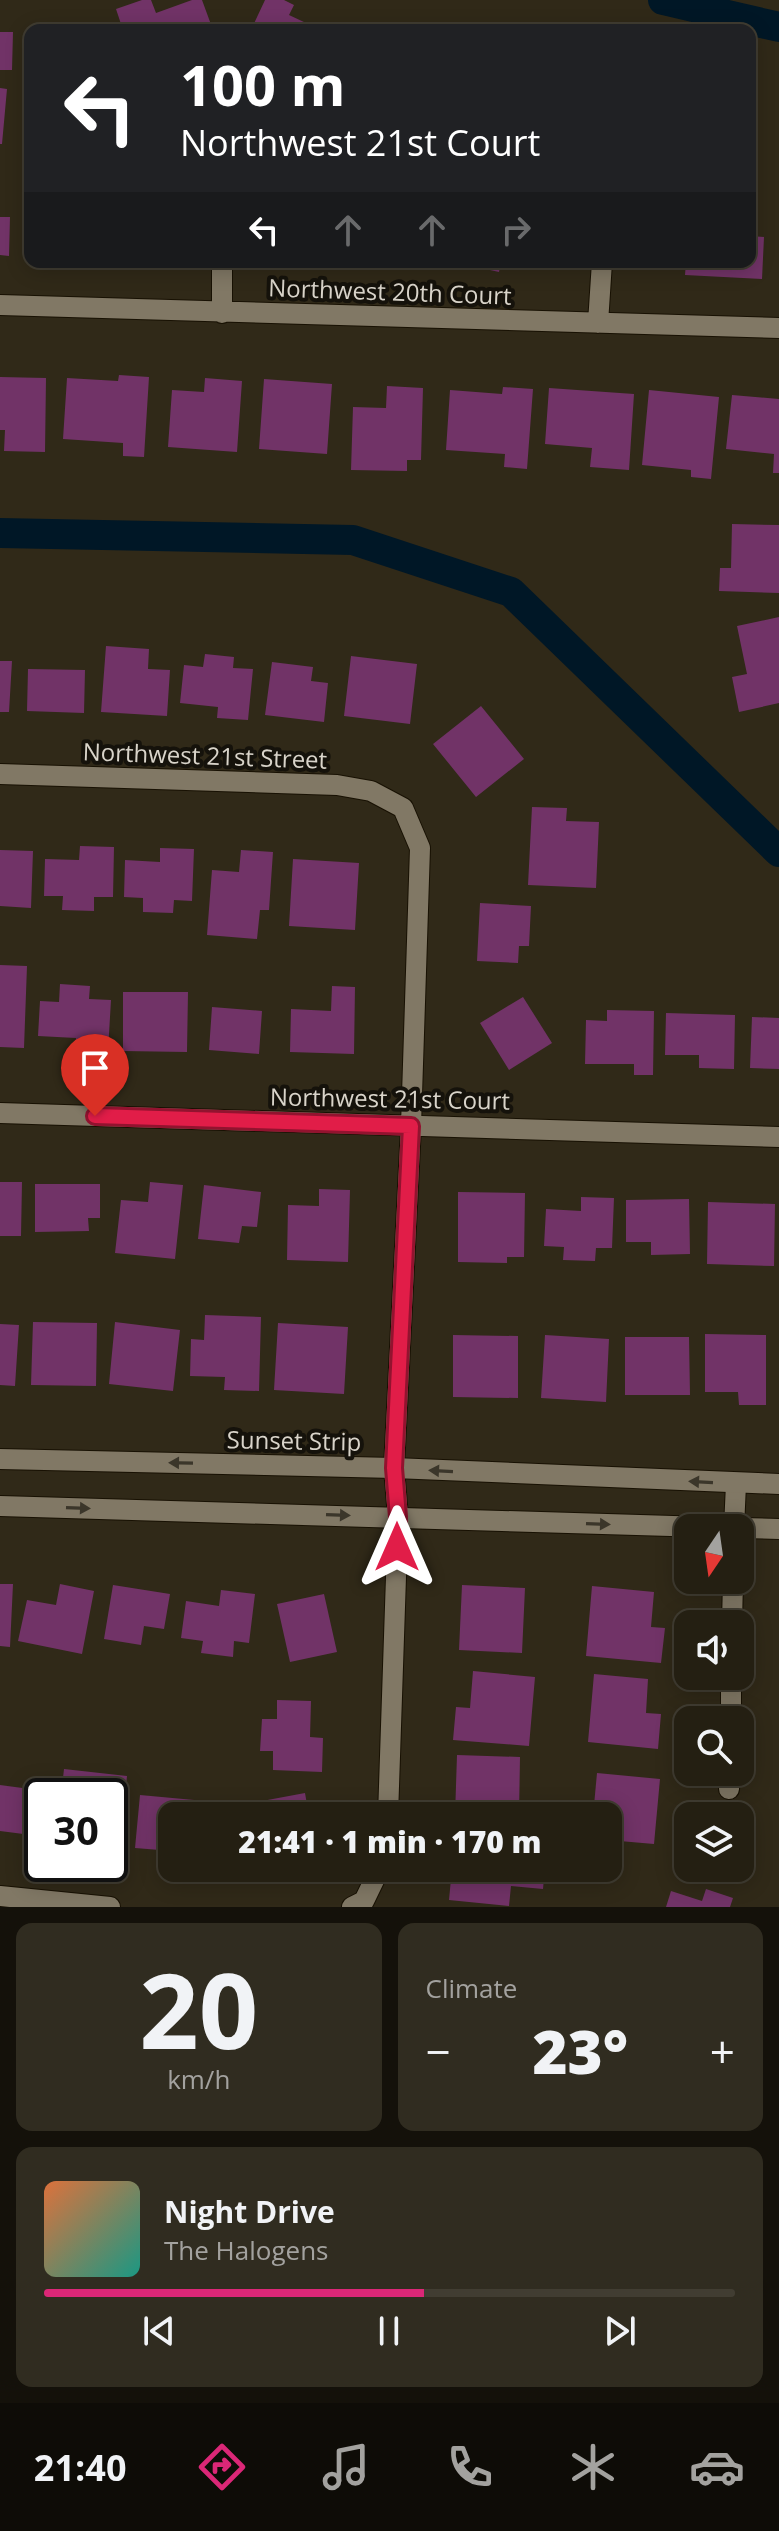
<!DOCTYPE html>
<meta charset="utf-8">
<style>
body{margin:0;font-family:"Open Sans",sans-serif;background:#302c20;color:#f1f3f6;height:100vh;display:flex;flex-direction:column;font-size:30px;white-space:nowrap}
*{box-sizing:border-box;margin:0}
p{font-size:26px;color:#a3a29f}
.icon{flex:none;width:44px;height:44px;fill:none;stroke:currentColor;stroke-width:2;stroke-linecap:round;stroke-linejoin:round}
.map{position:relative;height:1907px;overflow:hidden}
.panel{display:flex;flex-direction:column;gap:16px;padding:16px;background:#14110a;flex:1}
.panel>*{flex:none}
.top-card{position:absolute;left:24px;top:24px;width:732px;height:244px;border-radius:16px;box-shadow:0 4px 20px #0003,0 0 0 2px #413d32;background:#202124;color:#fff;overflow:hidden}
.needle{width:52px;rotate:193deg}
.buttons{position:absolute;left:674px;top:1514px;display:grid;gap:16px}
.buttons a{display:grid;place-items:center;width:80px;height:80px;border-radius:16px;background:#241f12;box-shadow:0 4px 20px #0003,0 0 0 2px #413d32;font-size:40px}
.speed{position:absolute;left:24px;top:1778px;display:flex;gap:16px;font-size:40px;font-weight:700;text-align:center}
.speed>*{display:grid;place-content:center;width:104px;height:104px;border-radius:50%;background:#241f12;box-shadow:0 4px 20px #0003,0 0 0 2px #413d32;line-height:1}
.speed .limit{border:4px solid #111;border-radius:12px;background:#fff;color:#111}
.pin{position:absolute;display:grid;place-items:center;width:68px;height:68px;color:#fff;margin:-82px -34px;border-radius:50% 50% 50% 0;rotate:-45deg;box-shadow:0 0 8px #0007}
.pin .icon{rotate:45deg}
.me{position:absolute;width:88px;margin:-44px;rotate:0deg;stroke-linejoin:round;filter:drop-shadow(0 0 6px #0008)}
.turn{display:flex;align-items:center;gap:28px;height:168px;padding:0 24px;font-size:36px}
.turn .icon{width:104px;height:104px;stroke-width:2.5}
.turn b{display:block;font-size:56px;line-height:68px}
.lanes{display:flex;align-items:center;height:76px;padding:0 24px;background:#0003;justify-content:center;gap:40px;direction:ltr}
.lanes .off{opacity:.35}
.big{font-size:60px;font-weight:800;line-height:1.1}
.panel .tile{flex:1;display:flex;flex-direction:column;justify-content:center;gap:12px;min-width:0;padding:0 28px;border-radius:16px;background:#302c20}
.panel .dial{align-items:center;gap:0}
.dial b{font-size:104px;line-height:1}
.song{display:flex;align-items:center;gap:24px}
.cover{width:96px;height:96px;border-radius:12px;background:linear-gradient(135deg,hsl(20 70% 55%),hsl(170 70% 35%))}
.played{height:8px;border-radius:4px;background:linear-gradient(90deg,#db2777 55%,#413d32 55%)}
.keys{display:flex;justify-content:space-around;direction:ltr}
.heat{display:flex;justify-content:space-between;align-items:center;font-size:44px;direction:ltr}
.panel .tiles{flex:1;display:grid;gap:16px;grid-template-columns:1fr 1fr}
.tile:last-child{grid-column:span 2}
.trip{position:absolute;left:158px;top:1802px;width:464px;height:80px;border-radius:16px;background:#241f12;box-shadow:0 4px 20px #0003,0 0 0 2px #413d32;font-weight:800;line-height:80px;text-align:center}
.dock{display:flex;height:128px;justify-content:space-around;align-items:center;background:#0e0c07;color:#a3a29f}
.dock .icon{width:56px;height:56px}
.dock .selected{color:#db2777}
.dock b{font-size:36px;color:#f1f3f6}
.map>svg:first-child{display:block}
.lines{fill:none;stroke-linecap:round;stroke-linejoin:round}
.canal{stroke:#001726;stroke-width:30}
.building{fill:#713367}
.minor-casing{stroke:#181103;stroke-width:22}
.tertiary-casing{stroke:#181103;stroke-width:22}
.minor{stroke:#817865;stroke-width:20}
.tertiary{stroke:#817865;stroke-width:20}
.oneway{fill:#3b362a}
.route-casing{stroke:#92132f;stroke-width:20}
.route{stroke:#e11d48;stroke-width:14}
.labels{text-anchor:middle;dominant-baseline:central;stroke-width:8;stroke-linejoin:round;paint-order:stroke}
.street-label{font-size:24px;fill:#d9d4ca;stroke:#15120b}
</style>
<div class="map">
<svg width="779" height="1907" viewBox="0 0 779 1907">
<rect width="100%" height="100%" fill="#302918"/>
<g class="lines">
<!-- canal -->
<path class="canal" d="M663,0L779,27
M0,533L353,540L511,592L779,852"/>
</g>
<!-- building -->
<path class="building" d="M142,0H151L156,13L192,0H202L213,30H123L116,9Z
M265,0H284L294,5L289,15L321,30H251Z
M0,32H13L12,70H0Z
M0,88L7,89L2,144H0Z
M0,217H10L9,256L0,255Z
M750,236L764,237L762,279L685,275L686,262H750Z
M454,262H501L499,272Z
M119,375L149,377L144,457L123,456V443L63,439L67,378L118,381Z
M0,377L46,378L45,452L4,451L5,430H0Z
M205,378L242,381L237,452L168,447L172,390L204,392Z
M264,379L332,384L327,454L259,449Z
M387,386L423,388L421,460H407V471L351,470L353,407L386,408Z
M503,387L533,389L527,469L504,467L505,454L446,450L450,390L502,394Z
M549,388L634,394L629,470L590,467L592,448L545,444Z
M649,390L719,397L711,479L691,477V470L642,465Z
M732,395L779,399V473H773L774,454L726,449Z
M732,524L779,525V593L719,591L720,568H731Z
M779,617V703L739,712L732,677L747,674L737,626Z
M106,646L149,649L148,669L170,670L167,716L101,712Z
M205,654L234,657L233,668L253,669L248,720L217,718L218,707L180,703L184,665L203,667Z
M351,656L417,664L410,724L344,716Z
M0,661H12L9,712H0Z
M272,662L313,667L311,681L328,683L324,722L265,715Z
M28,669L85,670L84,713L27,711Z
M481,706L524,759L476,797L433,744Z
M532,807L567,808L566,821L599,822L596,888L528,885Z
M80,846L114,847L113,897H94V911L62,910L63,896H44L45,859L79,860Z
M160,848L194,849L192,901L174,900L173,913L143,912V898L124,897L125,860L160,862Z
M0,850L33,851L31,908L0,906Z
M241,850L273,852L269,910H260L257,939L207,935L212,870L239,872Z
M293,859L359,863L355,930L289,926Z
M480,903L531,906L529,946H519L518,963L477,961Z
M0,965L27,966L24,1048L0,1047Z
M60,984L90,986L89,999L111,1000L108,1051L75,1049L76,1038L38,1036L40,1001L59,1002Z
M332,986L355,987L354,1054L290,1052L291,1009L331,1011Z
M123,992H188L187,1052L123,1051Z
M523,997L552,1043L509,1070L480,1023Z
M212,1007L262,1011L259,1054L209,1050Z
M607,1010L654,1011L653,1075H634V1064H585L586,1020L607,1021Z
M666,1013L735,1015L734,1069L699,1068V1055H665Z
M752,1017L779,1018V1069L750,1068Z
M0,1182H22L21,1236H0Z
M150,1182L183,1185L175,1259L115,1253L121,1200L148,1202Z
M35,1184H100V1218H88L89,1231L35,1232Z
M204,1185L261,1192L257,1227L242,1226L239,1243L198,1239Z
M319,1189L350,1190L348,1262L287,1260L288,1205L319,1206Z
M458,1192L525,1193L524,1257H507V1263L458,1262Z
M581,1197L614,1198L612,1248H596L595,1261L563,1260L564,1247L544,1246L546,1209L581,1211Z
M689,1199L690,1254L651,1255V1242H626V1200Z
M708,1202L775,1204L774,1266L707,1264Z
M205,1315L261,1317L259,1391L224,1390L225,1377L190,1376L191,1339L204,1340Z
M33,1322L97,1323L96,1386L31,1385Z
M115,1322L180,1330L173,1391L109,1384Z
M278,1323L348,1327L344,1394L274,1390Z
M0,1324L19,1325L15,1386L0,1385Z
M705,1334L766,1335V1405H739L738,1392H705Z
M453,1335L518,1336V1398L453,1397Z
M545,1335L609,1339L606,1402L541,1398Z
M625,1337H689L690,1395H625Z
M0,1584H13L10,1647L0,1646Z
M60,1584L94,1591L82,1654L18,1641L27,1600L56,1605Z
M113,1585L170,1594L164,1629L144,1626L141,1645L104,1639Z
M462,1585L525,1588L522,1653L459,1650Z
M592,1586L654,1592L651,1627L665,1628L661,1663L586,1656Z
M221,1590L255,1594L249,1643L234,1641L233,1657L201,1653L203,1641L181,1638L186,1601L219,1606Z
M324,1594L337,1652L290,1662L277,1604Z
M473,1671L535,1677L529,1746L453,1740L456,1707L470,1708Z
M594,1674L648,1679L646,1713L661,1714L658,1749L588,1742Z
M277,1700L311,1701L310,1737L323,1738L322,1772L273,1770V1751H260L262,1719H277Z
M457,1755L520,1757L519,1816H455Z
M64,1769L127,1776L120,1844L110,1843V1796H61Z
M597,1773L660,1779L654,1844L608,1840V1816H593Z
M0,1785L45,1791L42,1796L39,1836L0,1831Z
M305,1793L309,1816H242L240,1805Z
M140,1795L205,1801L203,1816H172V1851L135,1848Z
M452,1868H545L543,1889L511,1886L509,1906L449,1900Z
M706,1889L733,1898L730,1907H666L671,1891L702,1901Z"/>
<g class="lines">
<defs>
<path id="minor" d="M0,305L779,328
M222,313V262
M598,323L602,262
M0,774L337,785L371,791L403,808L420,848L411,1126L394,1468L398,1517L388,1816
M0,1113L779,1137
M734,1528L736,1484
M732,1624L733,1580
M731,1720V1676
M729,1789L730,1772
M0,1896L110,1907
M352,1907L364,1901L380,1868"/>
<path id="tertiary" d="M0,1459L394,1468L779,1484
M0,1506L739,1528
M740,1528L779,1529"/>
</defs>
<!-- minor casing -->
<use href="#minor" class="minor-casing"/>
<!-- tertiary casing -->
<use href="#tertiary" class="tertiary-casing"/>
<!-- minor -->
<use href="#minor" class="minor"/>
<!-- tertiary -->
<use href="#tertiary" class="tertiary"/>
</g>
<!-- one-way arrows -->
<defs><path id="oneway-solid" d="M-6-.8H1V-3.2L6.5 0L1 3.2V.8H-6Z" transform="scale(2)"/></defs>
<g class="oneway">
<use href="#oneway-solid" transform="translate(181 1463) rotate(-179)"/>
<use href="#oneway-solid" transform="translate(441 1471) rotate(-177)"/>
<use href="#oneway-solid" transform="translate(701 1482) rotate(-177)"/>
<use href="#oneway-solid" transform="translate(78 1508) rotate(2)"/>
<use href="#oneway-solid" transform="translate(338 1515) rotate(2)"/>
<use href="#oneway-solid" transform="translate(598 1524) rotate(2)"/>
</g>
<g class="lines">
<defs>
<path id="route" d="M95,1116L411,1126L394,1468L398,1517L397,1547"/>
</defs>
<!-- route casing -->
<use href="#route" class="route-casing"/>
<!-- route -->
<use href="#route" class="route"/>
</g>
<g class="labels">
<!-- street labels -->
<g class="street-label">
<text transform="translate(390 291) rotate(2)">Northwest 20th Court</text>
<text transform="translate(205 755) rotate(2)">Northwest 21st Street</text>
<text transform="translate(390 1098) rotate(1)">Northwest 21st Court</text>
<text transform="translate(294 1440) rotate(1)">Sunset Strip</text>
</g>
</g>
</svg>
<div class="buttons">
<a><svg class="needle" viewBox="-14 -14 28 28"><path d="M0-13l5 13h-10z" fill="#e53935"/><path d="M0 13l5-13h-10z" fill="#a3a29f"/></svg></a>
<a><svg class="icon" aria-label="sound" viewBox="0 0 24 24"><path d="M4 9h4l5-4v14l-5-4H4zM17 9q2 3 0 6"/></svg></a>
<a><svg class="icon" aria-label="search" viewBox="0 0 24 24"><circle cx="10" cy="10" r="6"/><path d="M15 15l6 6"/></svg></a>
<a><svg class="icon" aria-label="layers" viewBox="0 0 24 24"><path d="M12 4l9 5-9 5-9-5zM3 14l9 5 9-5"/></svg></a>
</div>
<div class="speed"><div class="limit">30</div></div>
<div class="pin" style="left:95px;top:1116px;background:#d93025"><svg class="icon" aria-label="arrive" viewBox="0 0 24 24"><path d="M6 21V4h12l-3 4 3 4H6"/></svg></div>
<svg class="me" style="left:397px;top:1547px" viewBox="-20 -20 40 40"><path d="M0-17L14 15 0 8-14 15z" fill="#e11d48" stroke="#fff" stroke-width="4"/></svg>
<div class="trip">21:41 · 1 min · 170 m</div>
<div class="top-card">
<div class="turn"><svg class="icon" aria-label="left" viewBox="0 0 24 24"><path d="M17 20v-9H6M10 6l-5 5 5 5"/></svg><div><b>100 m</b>Northwest 21st Court</div></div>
<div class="lanes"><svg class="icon" aria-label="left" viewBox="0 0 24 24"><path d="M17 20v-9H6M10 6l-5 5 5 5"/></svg><svg class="icon off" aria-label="ahead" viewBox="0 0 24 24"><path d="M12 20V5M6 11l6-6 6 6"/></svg><svg class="icon off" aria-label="ahead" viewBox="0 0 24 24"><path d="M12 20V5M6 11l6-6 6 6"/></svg><svg class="icon off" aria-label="right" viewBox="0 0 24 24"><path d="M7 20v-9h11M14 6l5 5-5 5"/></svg></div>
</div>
</div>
<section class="panel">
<div class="tiles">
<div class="tile dial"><b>20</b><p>km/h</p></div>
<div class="tile"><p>Climate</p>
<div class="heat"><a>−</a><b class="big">23°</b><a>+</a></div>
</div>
<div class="tile">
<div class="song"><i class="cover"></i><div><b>Night Drive</b><p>The Halogens</p></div></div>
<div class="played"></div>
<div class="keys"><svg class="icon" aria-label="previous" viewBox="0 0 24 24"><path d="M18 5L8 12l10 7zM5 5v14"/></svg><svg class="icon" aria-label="pause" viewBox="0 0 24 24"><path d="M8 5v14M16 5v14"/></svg><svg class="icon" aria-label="next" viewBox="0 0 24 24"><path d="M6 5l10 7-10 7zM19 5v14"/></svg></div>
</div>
</div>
</section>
<nav class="dock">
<b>21:40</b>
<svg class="icon selected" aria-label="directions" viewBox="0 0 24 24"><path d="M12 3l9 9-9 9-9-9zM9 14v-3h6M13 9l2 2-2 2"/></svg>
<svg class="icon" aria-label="music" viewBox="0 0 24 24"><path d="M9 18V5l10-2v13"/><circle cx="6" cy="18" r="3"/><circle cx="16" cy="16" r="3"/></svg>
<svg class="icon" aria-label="phone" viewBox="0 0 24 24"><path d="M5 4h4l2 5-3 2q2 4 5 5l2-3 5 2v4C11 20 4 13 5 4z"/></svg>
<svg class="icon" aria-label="climate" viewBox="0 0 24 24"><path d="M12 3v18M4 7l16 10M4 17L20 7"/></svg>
<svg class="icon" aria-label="car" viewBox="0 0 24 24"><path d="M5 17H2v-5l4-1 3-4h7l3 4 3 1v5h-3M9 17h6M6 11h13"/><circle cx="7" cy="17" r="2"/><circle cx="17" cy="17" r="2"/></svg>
</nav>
